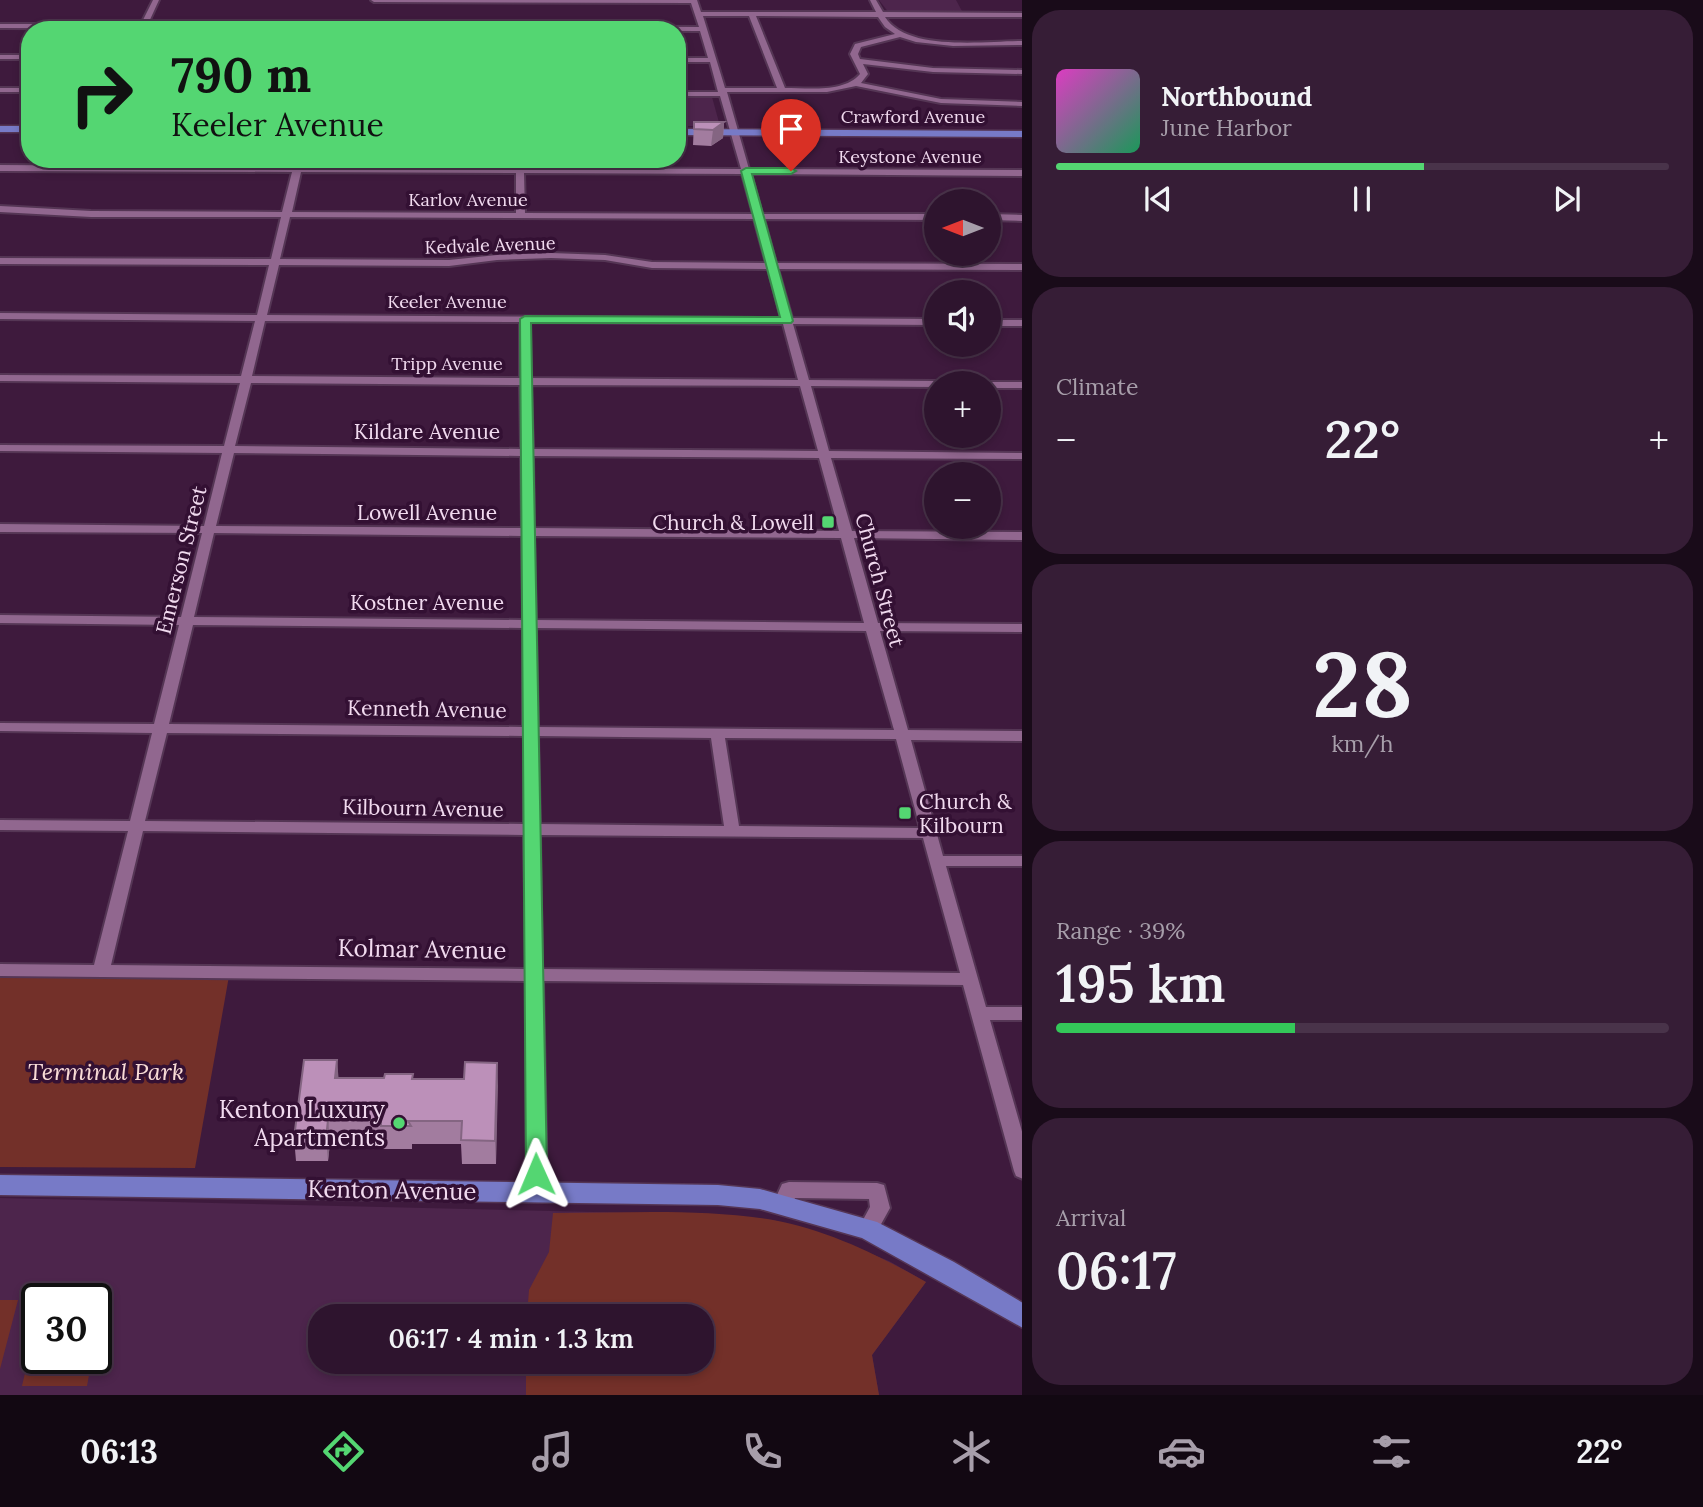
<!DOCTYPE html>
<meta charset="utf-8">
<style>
body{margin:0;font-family:Lora,serif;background:#361d36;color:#f1f3f6;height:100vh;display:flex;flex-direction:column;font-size:26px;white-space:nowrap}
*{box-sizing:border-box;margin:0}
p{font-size:23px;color:#a79eaa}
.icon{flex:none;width:38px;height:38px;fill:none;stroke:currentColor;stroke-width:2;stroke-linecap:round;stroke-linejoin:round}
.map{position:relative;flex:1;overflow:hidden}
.panel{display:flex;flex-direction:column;gap:10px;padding:10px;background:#190b19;width:681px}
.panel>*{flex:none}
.top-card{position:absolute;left:21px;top:21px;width:665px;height:147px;border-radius:28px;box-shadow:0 4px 10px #0003,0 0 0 2px #49334a;background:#54d672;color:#111;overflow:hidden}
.needle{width:46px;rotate:270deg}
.tools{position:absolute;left:924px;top:189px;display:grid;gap:14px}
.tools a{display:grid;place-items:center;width:77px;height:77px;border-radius:50%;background:#2e142e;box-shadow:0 4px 10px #0003,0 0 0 2px #49334a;font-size:35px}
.speed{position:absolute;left:21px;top:1283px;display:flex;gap:14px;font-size:35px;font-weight:700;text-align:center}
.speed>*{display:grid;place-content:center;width:91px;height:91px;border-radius:50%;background:#2e142e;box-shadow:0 4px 10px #0003,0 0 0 2px #49334a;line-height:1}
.speed .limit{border:4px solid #111;border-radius:10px;background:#fff;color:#111}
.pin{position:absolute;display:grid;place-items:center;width:60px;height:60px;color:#fff;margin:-72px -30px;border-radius:50% 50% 50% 0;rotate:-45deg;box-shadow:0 0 7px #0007}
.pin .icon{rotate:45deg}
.me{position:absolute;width:77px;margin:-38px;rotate:359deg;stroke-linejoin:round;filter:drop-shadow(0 0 5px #0008)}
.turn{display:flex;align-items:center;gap:24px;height:147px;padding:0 35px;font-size:32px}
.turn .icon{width:91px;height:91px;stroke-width:2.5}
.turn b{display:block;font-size:49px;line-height:60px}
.big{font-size:52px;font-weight:600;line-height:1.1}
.panel .widget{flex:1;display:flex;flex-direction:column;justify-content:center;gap:10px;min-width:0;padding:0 24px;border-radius:28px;background:#361d36}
.panel .dial{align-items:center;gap:0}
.dial b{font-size:91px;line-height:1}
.song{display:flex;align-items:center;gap:21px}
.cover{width:84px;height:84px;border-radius:10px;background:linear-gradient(135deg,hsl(310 70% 55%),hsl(150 70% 35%))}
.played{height:7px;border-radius:4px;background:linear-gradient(90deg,#54d672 60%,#49334a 60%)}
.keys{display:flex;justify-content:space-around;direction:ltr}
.heat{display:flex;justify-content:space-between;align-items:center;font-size:38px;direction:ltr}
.charge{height:10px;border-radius:5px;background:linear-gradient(90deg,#34c759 39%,#49334a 0)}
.trip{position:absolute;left:308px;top:1304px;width:406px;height:70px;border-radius:28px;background:#2e142e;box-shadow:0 4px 10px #0003,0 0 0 2px #49334a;font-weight:600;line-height:70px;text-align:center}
.tab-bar{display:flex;height:112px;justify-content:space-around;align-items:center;background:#120812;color:#a79eaa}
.tab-bar .icon{width:49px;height:49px}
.tab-bar .on{color:#54d672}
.tab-bar b{font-size:32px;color:#f1f3f6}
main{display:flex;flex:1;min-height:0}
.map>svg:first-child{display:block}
.built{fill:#4d254c;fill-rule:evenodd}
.green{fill:#733029}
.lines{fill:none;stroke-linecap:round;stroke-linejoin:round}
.minor-casing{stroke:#553655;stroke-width:4}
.major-casing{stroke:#553655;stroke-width:3}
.minor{fill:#91678f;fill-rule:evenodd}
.major{fill:#777ac7;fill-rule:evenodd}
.wall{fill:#a27c9f}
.shaded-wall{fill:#846582}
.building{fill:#bc90b9;stroke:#846582;stroke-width:2}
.route{fill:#54d672;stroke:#378b4a;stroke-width:2}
.poi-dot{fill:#54d672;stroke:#331033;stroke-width:2.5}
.labels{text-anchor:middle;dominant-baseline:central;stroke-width:7;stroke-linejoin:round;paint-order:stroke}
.far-street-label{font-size:18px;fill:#f1daef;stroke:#331033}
.street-label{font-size:21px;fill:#f1daef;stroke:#331033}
.poi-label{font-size:21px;fill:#f1daef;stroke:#331033;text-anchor:end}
.near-street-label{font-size:24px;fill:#f1daef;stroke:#331033}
.near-park-label{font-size:24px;font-style:italic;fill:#f8dbd6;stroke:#331033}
.near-poi-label{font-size:24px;fill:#f1daef;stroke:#331033;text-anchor:end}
</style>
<main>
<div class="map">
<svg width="1023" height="1395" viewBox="0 0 1023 1395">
<rect width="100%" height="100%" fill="#3e1a3d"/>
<!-- built -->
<path class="built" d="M879,0H956L963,13H889Z
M677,97H712L720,126H679Z
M0,1198L724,1215L773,1220L810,1230L889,1261L926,1282L872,1355L879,1395H0ZM37,1298H96V1358H37ZM320,1316H702V1362H320Z"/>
<!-- green -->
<path class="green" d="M408,159H626L627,166L407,165Z
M0,973L229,976L195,1168L0,1167Z
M553,1213C625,1213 701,1208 773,1220C827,1230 879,1255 926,1282L872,1355L879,1395H526V1362H702V1316H527L529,1290L549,1252Z
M0,1300H18L0,1369Z
M37,1322V1358L92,1359L87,1386H22Z"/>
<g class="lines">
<defs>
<path id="minor" d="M153,0H159L148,24L699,27L691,3L374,2L371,0H697L701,12H876L870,0H876L883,12L1023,13V17H885C907,52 986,41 1023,41V45L953,46L916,42L900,37L861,47L858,54L860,59L933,68L1023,70V74L933,72L863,64L868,74L861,83L941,99L1023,102V106L941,103L856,86L827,92H727L749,169L1023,170V176L751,174L762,214H936V220L764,219L776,263L1023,264V270L778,269L792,318L936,319V325L793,324L809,380L936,381L941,383H936V387L811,386L829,451L1023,453V459L831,458L852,531L1023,532V540L854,538L878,623L1023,624V632L880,631L908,730L1023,731V741L911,740L943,856H1023V866H946L986,1007H1023V1020H990L1023,1135V1179L1016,1176L1014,1171L963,985L543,981L547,1192L544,1198L537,1200L530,1198L527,1192L526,981L0,976V964L94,965L128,831L0,830V820L130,821L152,733L0,731V723L154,724L179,625L0,623V615L181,617L202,533L0,532V524L204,526L222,453L0,451V445L224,446L240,383L0,381V375L241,376L255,321L0,319V313L257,315L269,265L0,264V258L271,259L281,217H91L0,212V206L91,211L282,212L292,172L0,171V165L294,167L296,159H304L302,167L741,169L720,96H677V92H718L710,62H677V58H708L700,31L0,28V24H141ZM703,16H749L777,88H725ZM756,16L878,17L885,27L895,34L855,44L850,54L860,74C844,93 808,88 785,88ZM301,172L516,173V213L292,212ZM524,173L742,174L753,214L525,213ZM290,217L754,219L766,263L652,262L605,255L551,253L497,255L449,260L280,259ZM551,258L605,260L652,268L768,269L781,318L267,315L279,265L449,266L497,260ZM265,321L520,322V378L252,376ZM530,322L783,324L798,380L531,378ZM251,383L520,385L521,449L235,446ZM531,385L800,386L818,451L533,449ZM234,453L521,456L522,528L216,526ZM533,456L819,458L839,531L534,528ZM214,533L522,536L523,620L194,617ZM534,536L841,538L864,623L536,620ZM193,625L523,628V727L169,724ZM536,628L866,631L894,730L538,727ZM167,733L524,736V824L145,821ZM538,736L711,738L724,826L540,824ZM725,738L896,739L920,828L739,826ZM143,831L524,835L526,969L111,965ZM540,835L923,838L960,973L542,969Z
M0,55H30V59H0Z
M0,88H30V92H0Z
M989,214L1023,215V221L989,220Z
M989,320H1023V326H989Z
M989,382H1023V388H989V383H985Z
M789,1182L877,1183L884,1185L890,1208L875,1235L868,1237L861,1235L858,1229L870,1207L869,1199L795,1198L790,1210L783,1212L776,1210L773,1204L782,1184Z"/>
<path id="major" d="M0,126H30V132H0Z
M677,129L1023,131V137L677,135Z
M0,1175L718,1185L760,1189L877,1222L954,1262L1023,1303V1328L862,1238L760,1209L718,1205L0,1195Z"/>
</defs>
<!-- minor casing -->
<use href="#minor" class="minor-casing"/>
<!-- major casing -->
<use href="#major" class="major-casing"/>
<!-- minor -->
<use href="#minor" class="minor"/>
<!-- major -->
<use href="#major" class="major"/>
</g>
<!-- wall -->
<path class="wall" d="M694,122H724L723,138L711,146L693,145Z
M337,1060L338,1078L464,1079L497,1063L496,1164H462L461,1144H412V1149H382V1143H330L328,1161H296L294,1138Z"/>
<!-- shaded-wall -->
<path class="shaded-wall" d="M724,122L723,138L711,146L713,130Z
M337,1060L339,1083L335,1078Z
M497,1063L498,1086L496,1164L495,1141Z
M328,1120L330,1143L328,1161L326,1138Z"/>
<!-- building -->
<path class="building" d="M694,122H724L713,130L694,129Z
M304,1060H337L335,1078H384L385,1074H413L412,1079H464L465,1062L497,1063L495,1141L461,1140L462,1121H408L411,1126H381V1120H328L326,1138H294Z"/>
<!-- route -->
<path class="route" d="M746,168H791L796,171L791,174H752L793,321L791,323H531L547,1174L544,1181L536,1183L529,1181L526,1174L520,319L525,316L780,317L741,171Z"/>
<!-- markers -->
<g class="poi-dot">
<rect x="821" y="515" width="14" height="14" rx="3.5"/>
<rect x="898" y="806" width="14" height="14" rx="3.5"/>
<circle cx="399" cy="1123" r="7"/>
</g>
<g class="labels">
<!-- far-street labels -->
<g class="far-street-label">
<text x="913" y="116">Crawford Avenue</text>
<text x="910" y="156">Keystone Avenue</text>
<text x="468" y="199">Karlov Avenue</text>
<text transform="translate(490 245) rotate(-2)">Kedvale Avenue</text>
<text x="447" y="301">Keeler Avenue</text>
<text x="447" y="363">Tripp Avenue</text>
</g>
<!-- street labels -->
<g class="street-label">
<text x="427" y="431">Kildare Avenue</text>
<text x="427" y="512">Lowell Avenue</text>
<text transform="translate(181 560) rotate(-76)">Emerson Street</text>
<text transform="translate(880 580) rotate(75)">Church Street</text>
<text x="427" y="602">Kostner Avenue</text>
<text transform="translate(427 709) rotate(1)">Kenneth Avenue</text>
<text transform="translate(423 808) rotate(1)">Kilbourn Avenue</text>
</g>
<!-- poi labels -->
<g class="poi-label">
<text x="814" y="522">Church &amp; Lowell</text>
<text x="919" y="801" text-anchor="start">Church &amp;<tspan x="919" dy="24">Kilbourn</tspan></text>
</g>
<!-- near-street labels -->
<g class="near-street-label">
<text transform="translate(422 949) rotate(1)">Kolmar Avenue</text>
<text transform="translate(392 1190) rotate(1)">Kenton Avenue</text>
</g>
<!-- near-park labels -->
<g class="near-park-label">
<text x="106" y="1071">Terminal Park</text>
</g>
<!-- near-poi labels -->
<g class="near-poi-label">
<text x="385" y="1109">Kenton Luxury<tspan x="385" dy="28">Apartments</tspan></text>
</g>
</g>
</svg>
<div class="tools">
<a><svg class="needle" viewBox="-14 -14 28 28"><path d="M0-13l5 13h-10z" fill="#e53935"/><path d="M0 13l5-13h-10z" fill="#a79eaa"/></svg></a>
<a><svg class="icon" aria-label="sound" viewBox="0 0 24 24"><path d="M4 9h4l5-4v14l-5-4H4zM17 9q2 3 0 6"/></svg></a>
<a>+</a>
<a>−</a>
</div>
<div class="speed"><div class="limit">30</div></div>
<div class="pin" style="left:791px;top:171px;background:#d93025"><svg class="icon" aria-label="arrive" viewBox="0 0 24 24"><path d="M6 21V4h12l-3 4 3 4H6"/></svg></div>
<svg class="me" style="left:536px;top:1174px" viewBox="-20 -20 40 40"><path d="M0-17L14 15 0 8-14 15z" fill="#54d672" stroke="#fff" stroke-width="4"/></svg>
<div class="trip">06:17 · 4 min · 1.3 km</div>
<div class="top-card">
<div class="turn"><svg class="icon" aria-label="right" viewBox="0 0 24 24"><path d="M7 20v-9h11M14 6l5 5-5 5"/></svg><div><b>790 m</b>Keeler Avenue</div></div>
</div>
</div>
<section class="panel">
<div class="widget">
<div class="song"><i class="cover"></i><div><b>Northbound</b><p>June Harbor</p></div></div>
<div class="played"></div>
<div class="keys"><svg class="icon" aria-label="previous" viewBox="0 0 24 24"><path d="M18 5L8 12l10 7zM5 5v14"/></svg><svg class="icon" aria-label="pause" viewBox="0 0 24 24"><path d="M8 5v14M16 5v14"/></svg><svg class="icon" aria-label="next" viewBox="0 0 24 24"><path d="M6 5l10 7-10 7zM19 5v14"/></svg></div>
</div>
<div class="widget"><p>Climate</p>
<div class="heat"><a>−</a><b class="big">22°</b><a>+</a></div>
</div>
<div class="widget dial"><b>28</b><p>km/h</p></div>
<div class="widget"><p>Range · 39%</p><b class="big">195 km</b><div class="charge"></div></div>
<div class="widget"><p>Arrival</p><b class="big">06:17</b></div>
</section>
</main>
<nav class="tab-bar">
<b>06:13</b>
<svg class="icon on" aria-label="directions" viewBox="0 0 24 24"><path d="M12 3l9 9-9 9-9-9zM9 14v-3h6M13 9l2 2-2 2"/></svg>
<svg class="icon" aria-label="music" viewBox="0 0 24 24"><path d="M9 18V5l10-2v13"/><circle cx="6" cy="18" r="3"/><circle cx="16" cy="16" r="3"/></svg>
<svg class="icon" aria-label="phone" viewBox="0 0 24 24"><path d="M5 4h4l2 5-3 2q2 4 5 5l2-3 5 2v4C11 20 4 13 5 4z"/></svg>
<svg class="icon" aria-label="climate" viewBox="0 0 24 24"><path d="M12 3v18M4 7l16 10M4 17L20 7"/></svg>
<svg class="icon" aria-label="car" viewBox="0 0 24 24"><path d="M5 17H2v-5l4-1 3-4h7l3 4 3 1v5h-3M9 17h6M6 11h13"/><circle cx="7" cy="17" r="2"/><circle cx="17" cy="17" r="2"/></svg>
<svg class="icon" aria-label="filters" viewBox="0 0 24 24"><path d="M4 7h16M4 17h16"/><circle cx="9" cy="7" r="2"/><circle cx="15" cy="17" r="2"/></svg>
<b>22°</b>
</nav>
